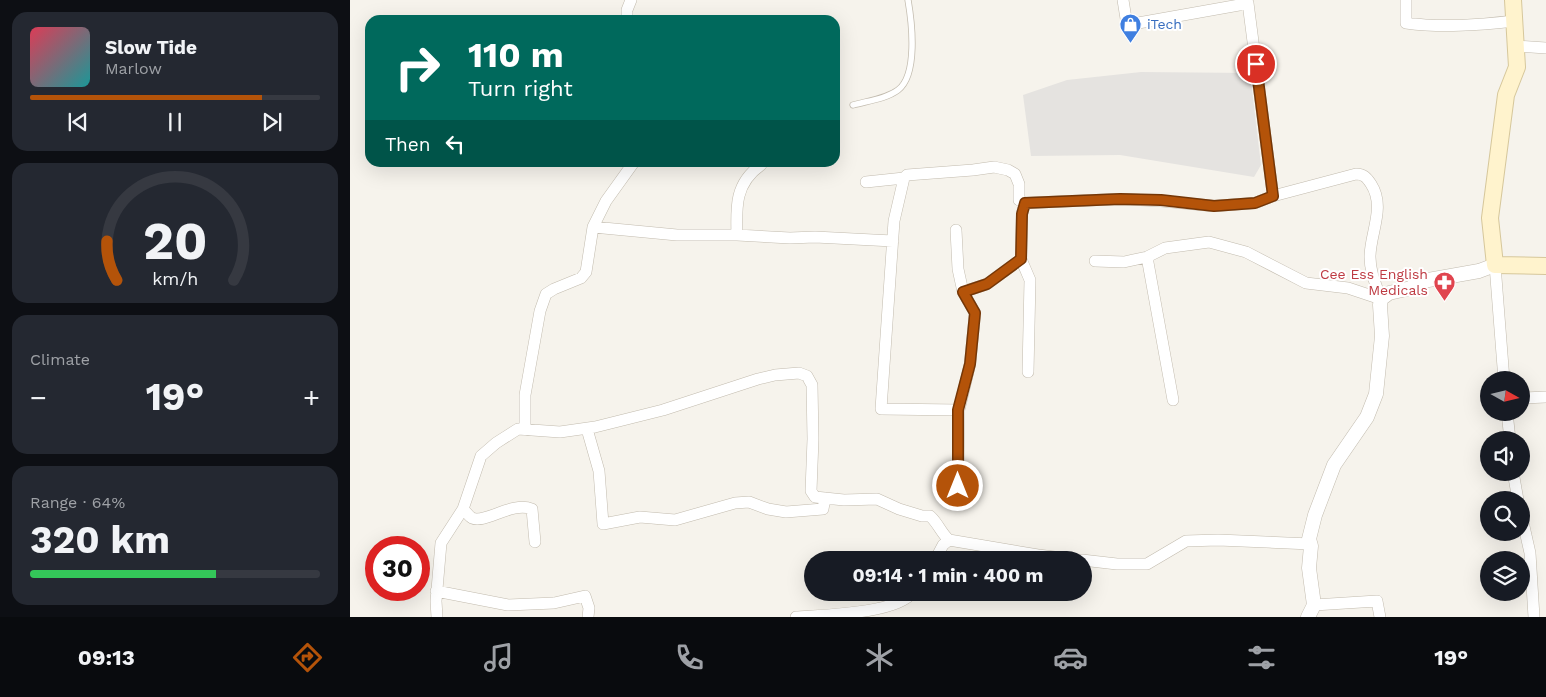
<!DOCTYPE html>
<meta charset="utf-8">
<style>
body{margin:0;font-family:"Work Sans",sans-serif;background:#242831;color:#f1f3f6;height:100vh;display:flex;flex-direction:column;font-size:19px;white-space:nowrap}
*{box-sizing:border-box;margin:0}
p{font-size:16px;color:#9ea1a6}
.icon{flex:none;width:28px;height:28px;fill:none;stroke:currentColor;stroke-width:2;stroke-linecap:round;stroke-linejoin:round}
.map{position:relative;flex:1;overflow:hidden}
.drawer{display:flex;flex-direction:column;gap:12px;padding:12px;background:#0d0f14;width:350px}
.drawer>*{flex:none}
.banner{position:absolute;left:15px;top:15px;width:475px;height:152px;border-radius:15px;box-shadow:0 5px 20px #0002;background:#00695c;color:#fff;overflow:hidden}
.needle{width:32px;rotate:98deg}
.controls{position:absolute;left:1130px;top:371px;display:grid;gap:10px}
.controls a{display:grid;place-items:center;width:50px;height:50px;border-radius:50%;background:#171b24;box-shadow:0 5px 20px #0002;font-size:25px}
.speed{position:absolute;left:15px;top:536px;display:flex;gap:10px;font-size:25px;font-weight:700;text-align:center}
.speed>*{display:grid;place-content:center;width:65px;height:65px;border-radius:50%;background:#171b24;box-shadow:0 5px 20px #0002;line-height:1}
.speed .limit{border:8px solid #d22;background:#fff;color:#111}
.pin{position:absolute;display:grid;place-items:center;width:42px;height:42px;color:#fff;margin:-21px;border:2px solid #fff;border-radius:50%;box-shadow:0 1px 5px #0007}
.me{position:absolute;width:55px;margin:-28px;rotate:0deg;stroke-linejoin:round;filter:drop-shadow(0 0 4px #0008)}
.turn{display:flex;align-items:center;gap:18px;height:105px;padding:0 20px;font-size:22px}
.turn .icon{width:65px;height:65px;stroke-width:2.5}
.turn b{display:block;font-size:35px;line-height:42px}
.then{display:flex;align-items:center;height:48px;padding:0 20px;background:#0003;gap:10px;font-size:19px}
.big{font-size:38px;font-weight:700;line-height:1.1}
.drawer .card{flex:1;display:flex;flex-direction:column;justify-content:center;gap:8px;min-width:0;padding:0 18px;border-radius:15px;background:#242831}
.drawer .dial{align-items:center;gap:0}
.dial svg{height:130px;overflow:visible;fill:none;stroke:#363941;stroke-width:7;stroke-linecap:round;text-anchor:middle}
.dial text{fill:#f1f3f6;stroke:none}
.song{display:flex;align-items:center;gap:15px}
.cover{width:60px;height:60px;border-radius:8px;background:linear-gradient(135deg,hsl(350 70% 55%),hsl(180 70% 35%))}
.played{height:5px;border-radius:2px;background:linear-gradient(90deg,#b45309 80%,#363941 80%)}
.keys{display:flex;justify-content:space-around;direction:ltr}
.heat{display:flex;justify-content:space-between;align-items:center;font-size:28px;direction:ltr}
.charge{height:8px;border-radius:4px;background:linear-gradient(90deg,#34c759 64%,#363941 0)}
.trip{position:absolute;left:454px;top:551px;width:288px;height:50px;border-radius:25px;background:#171b24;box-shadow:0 5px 20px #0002;font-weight:700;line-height:50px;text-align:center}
.dock{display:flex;height:80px;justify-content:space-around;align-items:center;background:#090b0e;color:#9ea1a6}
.dock .icon{width:35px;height:35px}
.dock .current{color:#b45309}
.dock b{font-size:22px;color:#f1f3f6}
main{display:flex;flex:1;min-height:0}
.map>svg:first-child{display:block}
.parking{fill:#e5e3e0}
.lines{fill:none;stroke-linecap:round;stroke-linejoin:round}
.service-casing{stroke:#c2bbae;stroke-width:7}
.minor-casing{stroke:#c2bbae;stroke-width:12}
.tertiary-casing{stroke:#c2bbae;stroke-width:15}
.secondary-casing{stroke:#d6c79b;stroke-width:18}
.service{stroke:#fff;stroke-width:5.5}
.minor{stroke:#fff;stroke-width:11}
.tertiary{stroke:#fff;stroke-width:14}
.secondary{stroke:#fff3cd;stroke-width:16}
.route-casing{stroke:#753606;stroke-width:12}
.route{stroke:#b45309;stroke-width:9}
.labels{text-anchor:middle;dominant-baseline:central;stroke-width:4;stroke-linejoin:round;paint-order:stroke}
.shop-label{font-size:14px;fill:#366cbe;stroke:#fff;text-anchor:start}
.health-label{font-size:14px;fill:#be3a42;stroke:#fff;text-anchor:end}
</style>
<main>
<section class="drawer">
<div class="card">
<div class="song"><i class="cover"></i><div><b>Slow Tide</b><p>Marlow</p></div></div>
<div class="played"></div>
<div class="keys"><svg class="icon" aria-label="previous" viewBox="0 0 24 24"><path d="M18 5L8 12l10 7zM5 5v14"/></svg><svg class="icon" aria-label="pause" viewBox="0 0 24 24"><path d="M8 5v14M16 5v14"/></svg><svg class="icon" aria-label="next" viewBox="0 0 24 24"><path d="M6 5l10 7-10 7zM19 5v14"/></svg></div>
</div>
<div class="card dial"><svg viewBox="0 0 100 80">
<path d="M14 69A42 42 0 1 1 86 69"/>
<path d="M14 69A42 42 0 0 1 8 45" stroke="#b45309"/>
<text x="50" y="56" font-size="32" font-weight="700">20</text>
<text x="50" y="72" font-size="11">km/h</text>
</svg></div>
<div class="card"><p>Climate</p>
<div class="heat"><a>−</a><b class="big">19°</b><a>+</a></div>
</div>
<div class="card"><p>Range · 64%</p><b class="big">320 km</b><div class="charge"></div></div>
</section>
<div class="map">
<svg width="1196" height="617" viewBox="0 0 1196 617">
<rect width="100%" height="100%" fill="#f6f3ec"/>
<!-- parking -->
<path class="parking" d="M791,72L900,73L911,165L904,177L770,155L681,156L673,95L717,80Z"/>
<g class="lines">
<defs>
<path id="service" d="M503,105C517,101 536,99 548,90C568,75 562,23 558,0"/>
<path id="minor" d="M1056,0V23C1092,28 1128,25 1164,21
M277,20V10L281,0
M1166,46L1196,48
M516,182L554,178
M243,227L256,201L284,162
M606,230L608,269L613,292L625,313L620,364L609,410L608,486
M387,235C386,207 385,183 411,165
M797,257L823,400
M671,259L680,280L678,372
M745,261L774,262L797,257L815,248L859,242L896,252L956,283L998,288L1031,299C1026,285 1020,272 1020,257C1020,233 1036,207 1021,184C1017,178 1014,174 1006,174L923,196L898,3L897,2L889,5L777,25L773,0
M1145,265L1154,380
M613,292L637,284L671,259L672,214L675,203
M1171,398L1196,397
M609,410L531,409L544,221L554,178L557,175L623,170L644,167L658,170L665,174L669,184V200L675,203L770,199L811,201L864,206L905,203L923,196
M1157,412L1160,440
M237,429L249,471L253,524L290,517L325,520L385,503L399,502L418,509L436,512L473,509L475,498
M175,430V395L190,311L196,294L204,289L231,278L236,272L243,227L327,235H387L440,238L465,237L543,241
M1163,472L1168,500
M113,509C116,512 119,516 122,518C135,524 162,501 182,509L185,542
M1171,513L1180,553L1184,617
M585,560L593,545L599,540L688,555L729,560
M732,560L767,564H797L836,541L868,540L961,544
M86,591L158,605L204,603L235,596L239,608L238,617
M964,605L1027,601L1030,617
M87,617L86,601L91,543L113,509L131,456L146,443L168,429L210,432L245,427L313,410L408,379L425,375L449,373L457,376L462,385L463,439L461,491L465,497L494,500L527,499L549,509L572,516H580C588,523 591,533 599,540
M446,617C472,615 547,614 563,592"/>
<path id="tertiary" d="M958,617L964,605L959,568L961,546L959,539L965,515L984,465L1017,417L1026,394L1032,336L1030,305L1031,299L1039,293L1061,288L1067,282L1129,271L1145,265"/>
<path id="secondary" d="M1163,0L1167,67L1156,95L1140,218L1145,265L1196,266"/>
</defs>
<!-- service casing -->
<use href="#service" class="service-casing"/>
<!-- minor casing -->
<use href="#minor" class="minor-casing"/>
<!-- tertiary casing -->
<use href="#tertiary" class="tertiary-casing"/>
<!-- secondary casing -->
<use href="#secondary" class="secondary-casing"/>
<!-- service -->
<use href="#service" class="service"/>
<!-- minor -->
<use href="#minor" class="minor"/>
<!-- tertiary -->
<use href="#tertiary" class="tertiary"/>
<!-- secondary -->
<use href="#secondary" class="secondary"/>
</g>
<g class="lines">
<defs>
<path id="route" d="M608,486V410L620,364L625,313L613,292L637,284L671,259L672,214L675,203L770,199L811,200L864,206L905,203L923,196L906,64"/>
</defs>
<!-- route casing -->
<use href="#route" class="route-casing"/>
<!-- route -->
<use href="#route" class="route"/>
</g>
<!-- icons -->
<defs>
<symbol id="shop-pin" viewBox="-11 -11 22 30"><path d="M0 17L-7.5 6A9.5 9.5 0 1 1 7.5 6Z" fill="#3f7fe0" stroke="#fff"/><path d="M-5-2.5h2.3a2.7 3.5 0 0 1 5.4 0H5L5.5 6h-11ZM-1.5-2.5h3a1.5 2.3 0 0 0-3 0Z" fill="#fff"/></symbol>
<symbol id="pharmacy-pin" viewBox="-11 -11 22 30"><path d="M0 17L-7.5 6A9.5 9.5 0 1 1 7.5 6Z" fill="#e0444e" stroke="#fff"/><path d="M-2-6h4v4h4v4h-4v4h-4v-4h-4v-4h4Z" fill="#fff"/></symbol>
</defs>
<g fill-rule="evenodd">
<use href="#shop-pin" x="768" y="12" width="25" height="34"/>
<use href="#pharmacy-pin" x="1082" y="270" width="25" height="34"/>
</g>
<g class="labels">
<!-- shop labels -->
<g class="shop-label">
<text x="797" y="24">iTech</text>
</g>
<!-- health labels -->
<g class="health-label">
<text x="1078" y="274">Cee Ess English<tspan x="1078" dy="16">Medicals</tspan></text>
</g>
</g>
</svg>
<div class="controls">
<a><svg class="needle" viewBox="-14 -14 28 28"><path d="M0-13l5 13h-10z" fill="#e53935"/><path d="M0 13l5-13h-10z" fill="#9ea1a6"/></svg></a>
<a><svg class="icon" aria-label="sound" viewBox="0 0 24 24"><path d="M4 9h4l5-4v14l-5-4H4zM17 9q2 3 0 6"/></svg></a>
<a><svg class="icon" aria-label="search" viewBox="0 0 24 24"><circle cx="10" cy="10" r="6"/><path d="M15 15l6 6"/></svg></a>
<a><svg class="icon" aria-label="layers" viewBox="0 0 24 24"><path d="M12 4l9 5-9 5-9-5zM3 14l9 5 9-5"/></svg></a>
</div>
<div class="speed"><div class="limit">30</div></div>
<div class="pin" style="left:906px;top:64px;background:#d93025"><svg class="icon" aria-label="arrive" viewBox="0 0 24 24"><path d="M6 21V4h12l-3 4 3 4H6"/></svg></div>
<svg class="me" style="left:608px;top:486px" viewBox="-20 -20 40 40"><circle r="17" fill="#b45309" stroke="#fff" stroke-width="3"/><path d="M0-11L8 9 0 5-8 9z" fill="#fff"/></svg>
<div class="trip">09:14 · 1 min · 400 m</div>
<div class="banner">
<div class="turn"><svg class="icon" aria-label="right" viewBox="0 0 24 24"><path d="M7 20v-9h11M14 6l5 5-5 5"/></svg><div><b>110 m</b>Turn right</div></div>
<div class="then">Then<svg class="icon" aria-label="left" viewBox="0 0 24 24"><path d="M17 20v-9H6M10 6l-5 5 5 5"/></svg></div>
</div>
</div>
</main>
<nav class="dock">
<b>09:13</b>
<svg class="icon current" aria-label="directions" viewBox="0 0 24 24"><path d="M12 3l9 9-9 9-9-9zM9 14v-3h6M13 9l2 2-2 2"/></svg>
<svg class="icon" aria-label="music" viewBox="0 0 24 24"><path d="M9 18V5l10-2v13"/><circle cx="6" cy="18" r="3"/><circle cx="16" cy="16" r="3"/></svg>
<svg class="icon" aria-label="phone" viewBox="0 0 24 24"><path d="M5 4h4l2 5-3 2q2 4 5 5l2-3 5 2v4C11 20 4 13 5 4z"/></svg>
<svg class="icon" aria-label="climate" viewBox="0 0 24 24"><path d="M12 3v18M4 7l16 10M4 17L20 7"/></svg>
<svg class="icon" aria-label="car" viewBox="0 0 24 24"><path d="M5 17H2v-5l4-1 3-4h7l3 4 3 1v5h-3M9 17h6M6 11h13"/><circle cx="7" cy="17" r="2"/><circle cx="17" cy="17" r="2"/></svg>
<svg class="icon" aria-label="filters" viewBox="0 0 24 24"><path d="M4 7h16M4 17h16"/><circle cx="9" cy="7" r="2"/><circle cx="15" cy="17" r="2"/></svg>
<b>19°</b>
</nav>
